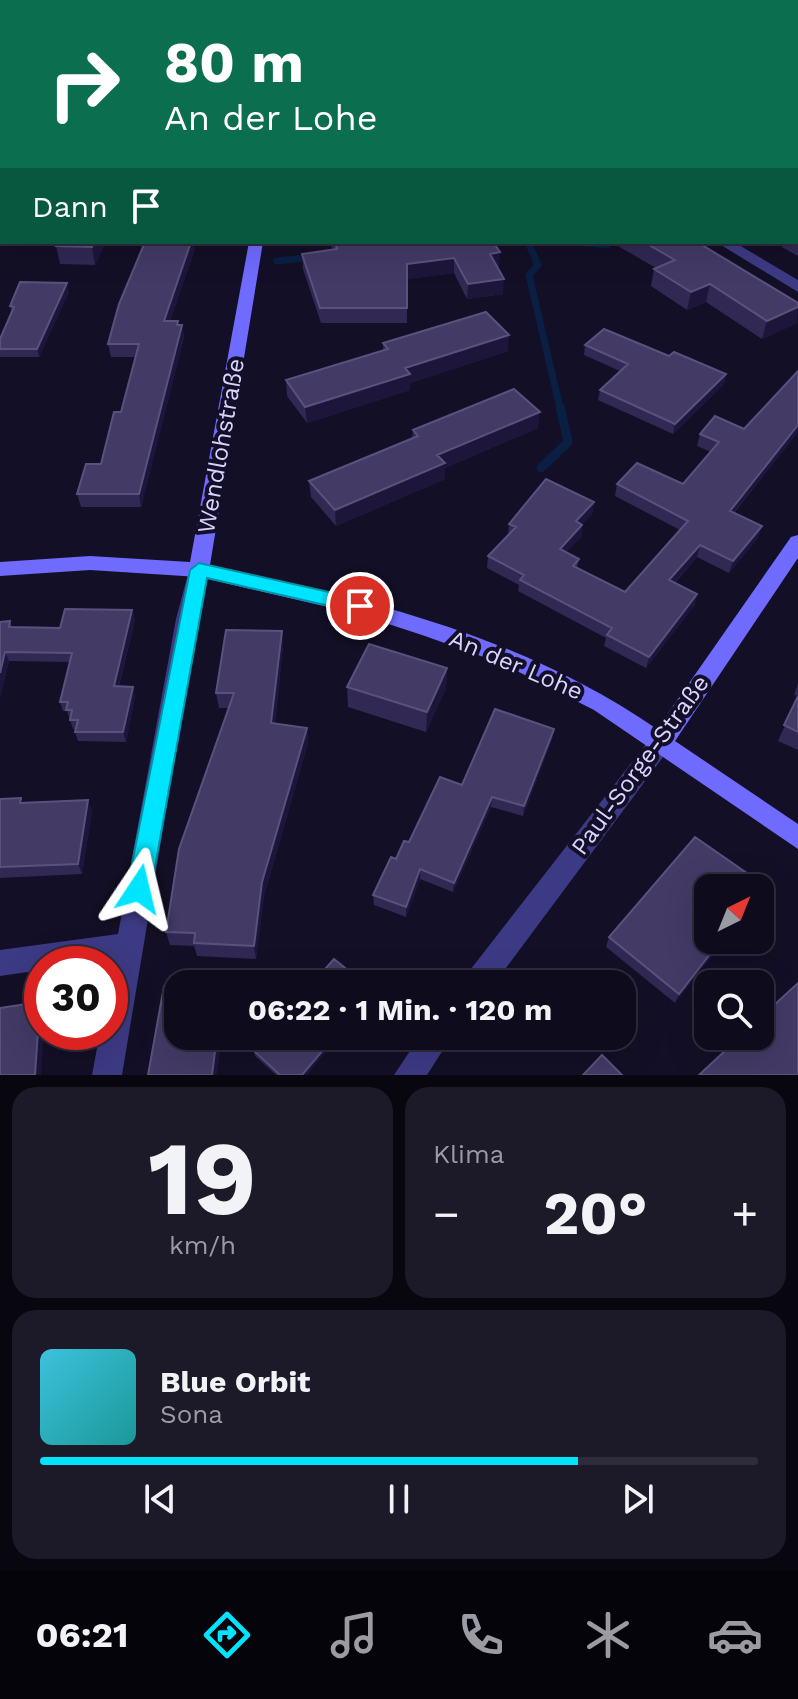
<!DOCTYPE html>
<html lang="de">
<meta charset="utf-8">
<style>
body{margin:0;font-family:"Work Sans",sans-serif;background:#1c1929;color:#f1f3f6;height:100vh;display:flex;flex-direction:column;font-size:30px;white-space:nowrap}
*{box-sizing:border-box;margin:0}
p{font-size:26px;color:#9b9ba3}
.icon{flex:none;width:44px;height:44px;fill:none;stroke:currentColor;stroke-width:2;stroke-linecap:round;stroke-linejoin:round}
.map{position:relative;height:1075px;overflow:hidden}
.details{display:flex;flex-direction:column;gap:12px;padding:12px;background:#08060f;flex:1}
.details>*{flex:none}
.top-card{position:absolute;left:0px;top:0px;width:798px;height:244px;box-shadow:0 8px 32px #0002,0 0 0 2px #2e2b3b;background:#0b6e4f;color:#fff;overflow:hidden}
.needle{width:52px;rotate:43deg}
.buttons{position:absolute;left:694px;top:874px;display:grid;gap:16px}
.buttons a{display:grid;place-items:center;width:80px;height:80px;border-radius:16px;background:#0e0b1c;box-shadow:0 8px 32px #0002,0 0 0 2px #2e2b3b;font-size:40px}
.speed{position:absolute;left:24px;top:946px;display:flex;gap:16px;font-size:40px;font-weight:700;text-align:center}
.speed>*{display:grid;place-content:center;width:104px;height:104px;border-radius:50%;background:#0e0b1c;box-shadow:0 8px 32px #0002,0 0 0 2px #2e2b3b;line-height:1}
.speed .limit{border:12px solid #d22;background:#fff;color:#111}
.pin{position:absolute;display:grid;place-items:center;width:68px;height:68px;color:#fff;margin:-34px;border:4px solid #fff;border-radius:50%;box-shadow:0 2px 8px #0007}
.me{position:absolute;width:88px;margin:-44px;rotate:10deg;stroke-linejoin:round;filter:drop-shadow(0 0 6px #0008)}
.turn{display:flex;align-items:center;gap:28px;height:168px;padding:0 32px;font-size:36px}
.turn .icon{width:104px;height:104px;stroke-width:2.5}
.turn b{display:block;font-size:56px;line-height:68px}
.then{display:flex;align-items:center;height:76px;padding:0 32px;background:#0003;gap:16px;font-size:30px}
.big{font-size:60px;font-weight:700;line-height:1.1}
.details .tile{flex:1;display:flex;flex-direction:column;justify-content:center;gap:12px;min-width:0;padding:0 28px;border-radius:24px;background:#1c1929}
.details .dial{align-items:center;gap:0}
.dial b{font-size:104px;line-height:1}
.song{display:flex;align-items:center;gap:24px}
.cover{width:96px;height:96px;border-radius:12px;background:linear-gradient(135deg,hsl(190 70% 55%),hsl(180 70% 35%))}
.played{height:8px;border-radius:4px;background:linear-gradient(90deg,#00e5ff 75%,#2e2b3b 75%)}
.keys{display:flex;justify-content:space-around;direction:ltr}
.heat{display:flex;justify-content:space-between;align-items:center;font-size:44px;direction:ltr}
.details .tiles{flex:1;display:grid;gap:12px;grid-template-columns:1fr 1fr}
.tile:last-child{grid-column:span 2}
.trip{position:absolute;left:164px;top:970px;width:472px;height:80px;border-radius:24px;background:#0e0b1c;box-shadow:0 8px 32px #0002,0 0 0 2px #2e2b3b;font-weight:700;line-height:80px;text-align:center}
.tabs{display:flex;height:128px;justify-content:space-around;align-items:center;background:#06040b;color:#9b9ba3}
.tabs .icon{width:56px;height:56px}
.tabs .on{color:#00e5ff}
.tabs b{font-size:36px;color:#f1f3f6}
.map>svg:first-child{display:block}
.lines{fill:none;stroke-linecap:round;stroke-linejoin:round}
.stream-far1{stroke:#0a1f44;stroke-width:7}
.stream{stroke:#0a1f44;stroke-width:9}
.street{fill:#3d3a85;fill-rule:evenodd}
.secondary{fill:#6f6bff;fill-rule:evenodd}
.wall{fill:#312854}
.shaded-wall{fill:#1d163a}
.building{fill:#433a66;stroke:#5a527e;stroke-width:2}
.route{fill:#00e5ff;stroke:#0095a6;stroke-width:2}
.labels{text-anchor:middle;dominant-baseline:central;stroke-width:8;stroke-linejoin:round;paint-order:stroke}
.street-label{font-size:24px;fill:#d9d4ff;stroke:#130f26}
</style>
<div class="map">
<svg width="798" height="1075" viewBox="0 0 798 1075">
<rect width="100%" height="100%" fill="#130f26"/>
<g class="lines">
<!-- stream-far1 -->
<path class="stream-far1" d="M528,242L538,265L529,275L560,408
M577,242L607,245
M277,261L314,257"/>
<!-- stream -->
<path class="stream" d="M541,468L568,442L560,406"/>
<!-- street -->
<path class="street" d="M204,0H220L221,2H205Z
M692,0H709L710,2H693Z
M716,242H734L798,280V292Z
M199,563L206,565L209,570L198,619L122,1075H92L100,1032H110V979L114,960L42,964V970L0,976V950L118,934L176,619L189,570L192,565Z
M661,732L669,735L673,742L669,749L494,984H463L467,974L653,735Z
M420,1036H452L427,1075H394Z"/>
<!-- secondary -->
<path class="secondary" d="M249,242H263L210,565C370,600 520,635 657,729L791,537L798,535V558L675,741L798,824V849L594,710L503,664L425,636L358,614L199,577L90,570L0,576V562L90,556L190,562Z"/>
</g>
<!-- wall -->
<path class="wall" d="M568,0H638V2H569Z
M798,0V49H796V2Z
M798,230V256L782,247L783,242H796Z
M106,242L95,265L60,264L56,246Z
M330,242H493L503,294L467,299L454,273L407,279V323H321L303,269L302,254L333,250Z
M619,242H697L797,323L762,339L706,302L687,310L651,286L654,269L656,268L618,246Z
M195,249L170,321L182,325L184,337L141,507H81L77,494L101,464L121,412L136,357H111L108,344Z
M69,292L39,357H0V349L12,313L10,306Z
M383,343L508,351L410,383V390L307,423L287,396L286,380L383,350Z
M585,345L669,356L726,374L724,384L673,434L598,400L600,390L620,371L584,355Z
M798,371V432L734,513L758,538L729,573L697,557L675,583L697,594L694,606L646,668L604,646L606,638L518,591L519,585L487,568L488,556L508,535L509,524L594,502L592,514L582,524L581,537L566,552L579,559L577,568L625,592L680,530L615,496L617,484H683L711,452L697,446L700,434L744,429Z
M538,428L445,468V479L336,526L311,497L309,481L412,438L413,430Z
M132,610L135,620L119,686L133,687L135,696L126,742L78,741L75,732L76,729H73L67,711H63L60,702L70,662L9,661L0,697V622L10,621L12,627L60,628Z
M282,631L283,645L275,723L307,728L308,743L264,896L256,959L197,956L194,946L170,945L166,932L229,708H219L216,693Z
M447,668L446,688L426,732L348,707L347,687Z
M798,683V750L778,741L798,696L794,695Z
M554,729L552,739L523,816L491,807L453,892L420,879L406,917L374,905L373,895L409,842L462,785Z
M0,799L24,803L92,811L82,874L0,878Z
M609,937L708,940L675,1003L606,947Z
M254,1051L307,1075H276L255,1056Z"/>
<!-- shaded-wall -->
<path class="shaded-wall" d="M0,150H2V165L0,166Z
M94,242H106L95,265L92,247Z
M191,242H194L195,249L166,333L164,321Z
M500,252L499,267L489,269L490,254Z
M454,258V273L407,279V264Z
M504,279L503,294L467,299L468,284Z
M67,283L69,292L39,357L37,349Z
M710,284L706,302L687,310L691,292Z
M798,307L797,323L762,339L767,321Z
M178,321L180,332L182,325L184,337L141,507L139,494Z
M509,335L508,351L410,383V390L307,423L305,407L405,368Z
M726,374L724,384L673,434L675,424Z
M540,412L538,428L445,468V479L336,526L335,510L437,455Z
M798,425V432L726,522L730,511Z
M594,502L592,514L574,533L576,521Z
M582,525L581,537L558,561L560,549Z
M762,526L758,538L729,573L733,561Z
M700,545L697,557L666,592L669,580Z
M697,594L694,606L646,668L649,657Z
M132,610L135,620L116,696L114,686Z
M282,631L283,645L273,737L271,723Z
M5,652L9,661L0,697V673Z
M447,668L446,688L426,732L427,712Z
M133,687L135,696L126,742L123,732Z
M307,728L308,743L264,896L256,959L254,946L262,882Z
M554,729L552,739L523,816L524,806Z
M492,797L491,807L453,892L454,883Z
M88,800L92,811L82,874L78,864Z
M420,869V879L406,917V907Z
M721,940H725L675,1003L679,994Z
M40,1002L42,1005V1032H44L41,1075H35Z
M217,1036H222L217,1075H212Z
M335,1036H339L307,1075H302Z"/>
<!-- building -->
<path class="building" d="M372,0H440L441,2H373Z
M443,0H473V2H442Z
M750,0H798V6H797L798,37L796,36V2H747Z
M0,89L2,91V150H0Z
M796,230H798V245L792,242H796Z
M58,242H94L92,247L56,246Z
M145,242H191L164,321H178L177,325H182L139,494H77L86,464H101L114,412H121L139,344H108L119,304Z
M335,242H493L500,252L490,254L504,279L468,284L454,258L407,264V308H320L302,254L337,249Z
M644,242H697L798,303V307L767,321L710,284L691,292L654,269L675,260Z
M20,282L67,283L37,349H0V339L14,307L10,306Z
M486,312L509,335L405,368L410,374L305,407L286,380L388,349L383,343Z
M604,329L669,356L674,352L726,374L675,424L600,390L628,364L585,345Z
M798,371V425L730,511L762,526L733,561L700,545L669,580L697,594L649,657L607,635L612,628L520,580L524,575L488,556L516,527L509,524L546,479L594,502L576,521L582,525L560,549L579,559L573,566L625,592L688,521L617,484L637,463L683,484L719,442L700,434L715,416L744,429Z
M514,389L540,412L437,455L445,463L335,510L309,481L418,436L413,430Z
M65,609L132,610L114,686L133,687L123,732H75L78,720H70L72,710H66L68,702H60L72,653L5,652L0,673V622L10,621L9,627L60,628Z
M226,630L282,631L271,723L307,728L262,882L254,946L194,943L195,933L166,932L179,849L234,693H216Z
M369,644L447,668L427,712L347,687Z
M798,696V732L784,725Z
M495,709L554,729L524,806L492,797L454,883L420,869L406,907L373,895L391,857L396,859L404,841L409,842L440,777L462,785Z
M21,798L20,803L88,800L78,864L0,867V799Z
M695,837L764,885L760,890V888H708V940H721L679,994L609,937Z
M334,959L365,984H312Z
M798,983V1075H699L741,1036H760V1018Z
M164,986L178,987V1036H217L212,1075H148Z
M40,1002L35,1075H0V1008Z
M267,1036H335L302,1075H280L254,1051Z
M602,1055L622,1075H583Z"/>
<!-- route -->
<path class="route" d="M199,563L360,599L370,606L360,613L207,578L151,889L148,896L139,900L131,896L127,889L190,570Z"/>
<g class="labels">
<!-- street labels -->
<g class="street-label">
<text transform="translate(221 446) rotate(-80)">Wendlohstraße</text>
<text transform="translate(516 665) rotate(23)">An der Lohe</text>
<text transform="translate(640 765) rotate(-54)">Paul-Sorge-Straße</text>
</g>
</g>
</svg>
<div class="buttons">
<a><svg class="needle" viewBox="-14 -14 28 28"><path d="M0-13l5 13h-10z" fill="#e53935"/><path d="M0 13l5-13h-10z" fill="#9b9ba3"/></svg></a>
<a><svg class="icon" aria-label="search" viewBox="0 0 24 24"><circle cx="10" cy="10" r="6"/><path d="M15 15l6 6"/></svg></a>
</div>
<div class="speed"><div class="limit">30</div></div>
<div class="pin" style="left:360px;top:606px;background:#d93025"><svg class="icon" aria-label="arrive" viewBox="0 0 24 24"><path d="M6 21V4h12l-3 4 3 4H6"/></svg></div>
<svg class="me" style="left:139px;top:889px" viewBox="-20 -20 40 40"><path d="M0-17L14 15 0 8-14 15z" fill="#00e5ff" stroke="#fff" stroke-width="4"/></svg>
<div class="trip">06:22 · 1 Min. · 120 m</div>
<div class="top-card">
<div class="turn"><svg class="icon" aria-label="right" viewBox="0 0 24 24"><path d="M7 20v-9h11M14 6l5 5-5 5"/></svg><div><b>80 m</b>An der Lohe</div></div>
<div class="then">Dann<svg class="icon" aria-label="arrive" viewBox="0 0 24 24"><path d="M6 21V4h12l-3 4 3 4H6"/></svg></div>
</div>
</div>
<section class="details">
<div class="tiles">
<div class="tile dial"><b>19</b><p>km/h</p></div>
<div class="tile"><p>Klima</p>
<div class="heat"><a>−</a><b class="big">20°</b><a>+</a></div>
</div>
<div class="tile">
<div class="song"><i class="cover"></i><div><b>Blue Orbit</b><p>Sona</p></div></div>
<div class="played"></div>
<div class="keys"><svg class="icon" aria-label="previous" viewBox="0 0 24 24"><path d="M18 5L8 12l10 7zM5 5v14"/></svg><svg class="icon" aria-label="pause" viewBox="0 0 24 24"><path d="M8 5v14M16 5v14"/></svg><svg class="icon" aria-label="next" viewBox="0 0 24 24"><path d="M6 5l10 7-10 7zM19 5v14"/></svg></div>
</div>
</div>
</section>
<nav class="tabs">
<b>06:21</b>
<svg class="icon on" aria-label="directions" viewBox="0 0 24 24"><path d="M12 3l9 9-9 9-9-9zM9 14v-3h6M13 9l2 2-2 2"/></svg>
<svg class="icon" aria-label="music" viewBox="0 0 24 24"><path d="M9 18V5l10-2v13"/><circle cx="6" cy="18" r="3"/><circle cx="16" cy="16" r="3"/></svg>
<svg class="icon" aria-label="phone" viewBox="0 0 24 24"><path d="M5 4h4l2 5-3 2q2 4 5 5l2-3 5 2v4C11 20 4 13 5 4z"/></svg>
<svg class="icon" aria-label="climate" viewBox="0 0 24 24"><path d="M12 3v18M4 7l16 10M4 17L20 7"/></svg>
<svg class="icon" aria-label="car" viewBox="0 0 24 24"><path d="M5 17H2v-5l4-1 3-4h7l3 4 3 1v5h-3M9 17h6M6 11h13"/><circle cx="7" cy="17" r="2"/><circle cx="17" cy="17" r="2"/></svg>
</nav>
